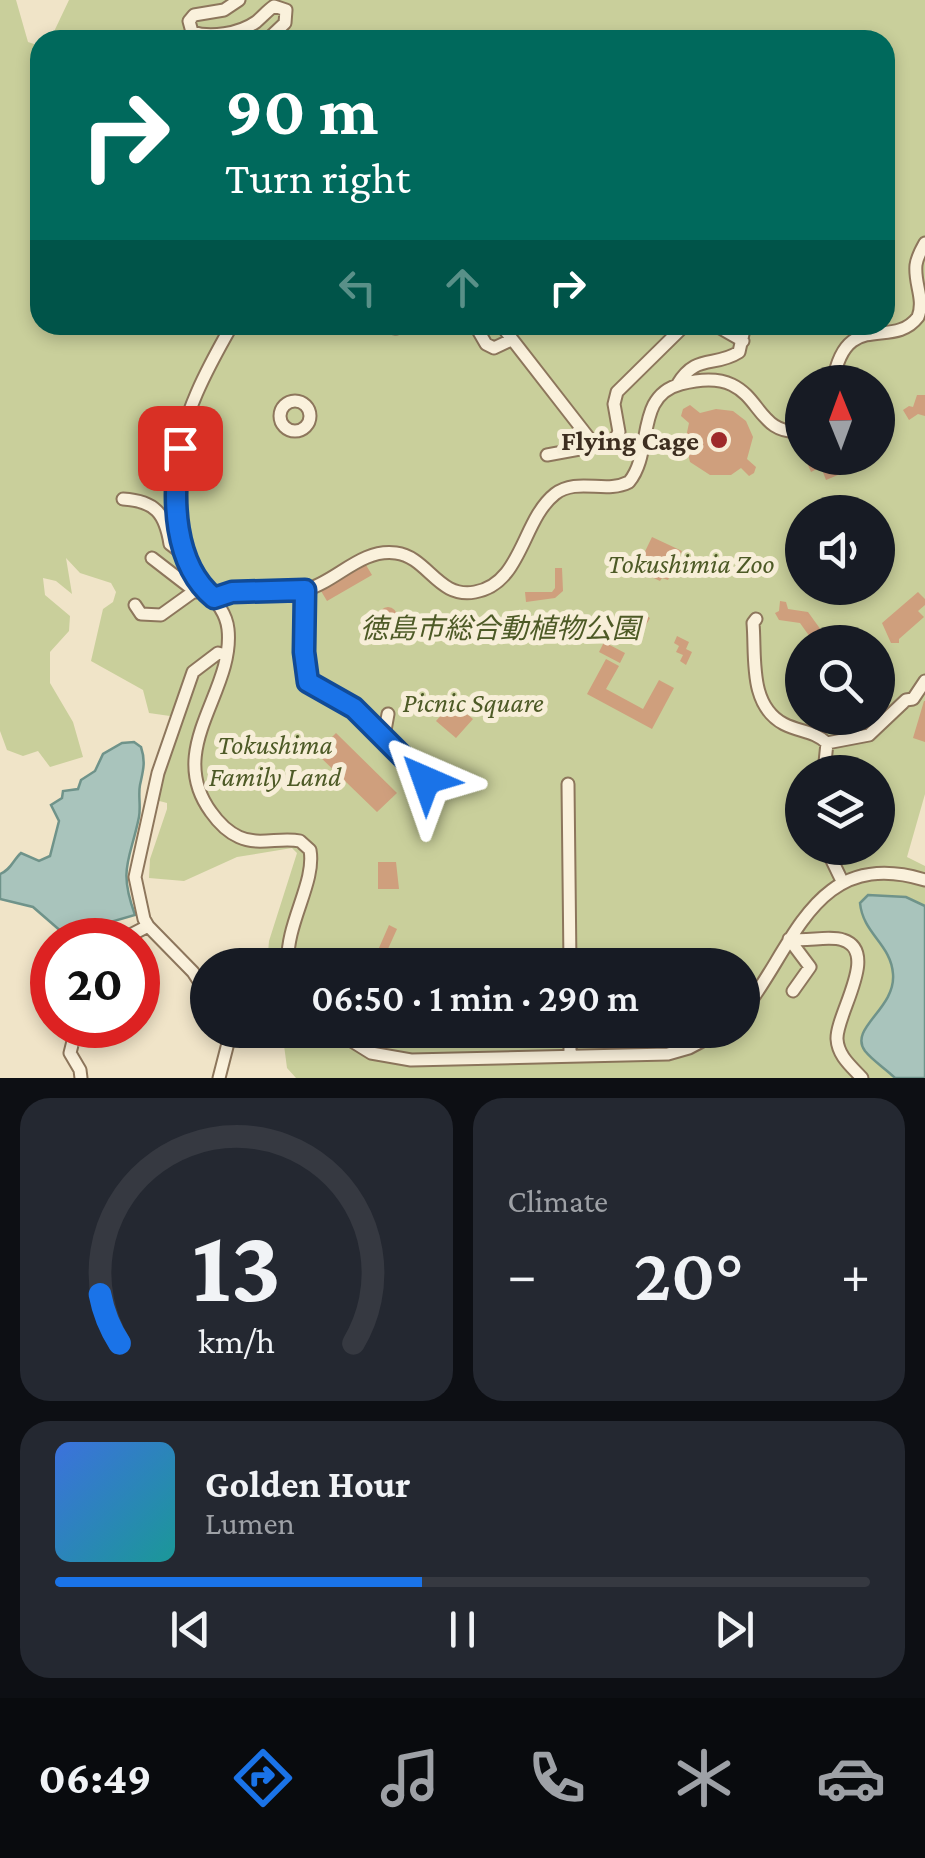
<!DOCTYPE html>
<meta charset="utf-8">
<style>
body{margin:0;font-family:"Crimson Pro","Noto Sans JP",serif;background:#242831;color:#f1f3f6;height:100vh;display:flex;flex-direction:column;font-size:38px;white-space:nowrap}
*{box-sizing:border-box;margin:0}
p{font-size:32px;color:#9ea1a6}
.icon{flex:none;width:55px;height:55px;fill:none;stroke:currentColor;stroke-width:2;stroke-linecap:round;stroke-linejoin:round}
.map{position:relative;height:1078px;overflow:hidden}
.drawer{display:flex;flex-direction:column;gap:20px;padding:20px;background:#0d0f14;flex:1}
.drawer>*{flex:none}
.hud{position:absolute;left:30px;top:30px;width:865px;height:305px;border-radius:30px;box-shadow:0 5px 15px #0003;background:#00695c;color:#fff;overflow:hidden}
.needle{width:65px;rotate:359deg}
.controls{position:absolute;left:785px;top:365px;display:grid;gap:20px}
.controls a{display:grid;place-items:center;width:110px;height:110px;border-radius:50%;background:#171b24;box-shadow:0 5px 15px #0003;font-size:50px}
.speed{position:absolute;left:30px;top:918px;display:flex;gap:20px;font-size:50px;font-weight:700;text-align:center}
.speed>*{display:grid;place-content:center;width:130px;height:130px;border-radius:50%;background:#171b24;box-shadow:0 5px 15px #0003;line-height:1}
.speed .limit{border:15px solid #d22;background:#fff;color:#111}
.pin{position:absolute;display:grid;place-items:center;width:85px;height:85px;color:#fff;margin:-42px;border-radius:20px;box-shadow:0 5px 15px #0006}
.me{position:absolute;width:110px;margin:-55px;rotate:317deg;stroke-linejoin:round;filter:drop-shadow(0 0 8px #0008)}
.turn{display:flex;align-items:center;gap:35px;height:210px;padding:0 30px;font-size:45px}
.turn .icon{width:130px;height:130px;stroke-width:2.5}
.turn b{display:block;font-size:70px;line-height:85px}
.lanes{display:flex;align-items:center;height:95px;padding:0 30px;background:#0003;justify-content:center;gap:50px;direction:ltr}
.lanes .off{opacity:.35}
.big{font-size:75px;font-weight:600;line-height:1.1}
.drawer .card{flex:1;display:flex;flex-direction:column;justify-content:center;gap:15px;min-width:0;padding:0 35px;border-radius:30px;background:#242831}
.drawer .dial{align-items:center;gap:0}
.dial svg{height:260px;overflow:visible;fill:none;stroke:#363941;stroke-width:7;stroke-linecap:round;text-anchor:middle}
.dial text{fill:#f1f3f6;stroke:none}
.song{display:flex;align-items:center;gap:30px}
.cover{width:120px;height:120px;border-radius:15px;background:linear-gradient(135deg,hsl(220 70% 55%),hsl(180 70% 35%))}
.played{height:10px;border-radius:5px;background:linear-gradient(90deg,#1a73e8 45%,#363941 45%)}
.keys{display:flex;justify-content:space-around;direction:ltr}
.heat{display:flex;justify-content:space-between;align-items:center;font-size:55px;direction:ltr}
.drawer .tiles{flex:1;display:grid;gap:20px;grid-template-columns:1fr 1fr}
.card:last-child{grid-column:span 2}
.trip{position:absolute;left:190px;top:948px;width:570px;height:100px;border-radius:50px;background:#171b24;box-shadow:0 5px 15px #0003;font-weight:600;line-height:100px;text-align:center}
.menu{display:flex;height:160px;justify-content:space-around;align-items:center;background:#090b0e;color:#9ea1a6}
.menu .icon{width:70px;height:70px}
.menu .selected{color:#1a73e8}
.menu b{font-size:45px;color:#f1f3f6}
.map>svg:first-child{display:block}
.green{fill:#c9cf9b;fill-rule:evenodd}
.water{fill:#a9c4bc;stroke:#6f938a;stroke-width:2.5}
.building{fill:#cf9f7d}
.lines{fill:none;stroke-linecap:round;stroke-linejoin:round}
.minor-casing{stroke:#8d765c;stroke-width:15}
.minor{stroke:#faf1dc;stroke-width:11}
.route-casing{stroke:#114b97;stroke-width:25}
.route{stroke:#1a73e8;stroke-width:18}
.poi-dot{fill:#9e2a2b;stroke:#f7eed8;stroke-width:4}
.labels{text-anchor:middle;dominant-baseline:central;stroke-width:10;stroke-linejoin:round;paint-order:stroke}
.poi-label{font-size:28px;font-weight:bold;fill:#3d2e20;stroke:#f7eed8;text-anchor:end}
.park-label{font-size:28px;font-style:italic;fill:#4d5a26;stroke:#f7eed8}
</style>
<div class="map">
<svg width="925" height="1078" viewBox="0 0 925 1078">
<rect width="100%" height="100%" fill="#f0e4c8"/>
<!-- green -->
<path class="green" d="M0,0H16L28,42L40,46V325H885V40H50L69,0H925V794L907,857L925,866V1078H296L287,1068L282,1030H742V965H267L269,941L297,853L292,848L237,857L184,881L149,878L150,859L167,809V803L148,798L170,730V716L149,713L143,690L91,661L103,609L113,602L116,592L111,583L80,573L66,558L72,594L56,581L43,578L45,595L70,616L69,631L50,652V683L73,722L83,757L50,767L38,751L23,756L7,750L0,731ZM802,382H878V458H802ZM802,512H878V588H802ZM802,642H878V718H802ZM802,772H878V848H802Z"/>
<!-- water -->
<path class="water" d="M134,742L141,747C146,762 143,771 140,785C138,795 141,806 139,817C130,861 118,868 135,915L69,934L63,933L33,907L0,899V874C11,870 13,860 21,853L39,861L50,856L59,821L51,805L62,798L63,791L78,789L81,780L95,771L103,754L122,743Z
M868,895L906,897L925,906V1078H895C886,1069 873,1061 865,1051C848,1028 896,1009 893,974C891,944 863,934 860,903Z"/>
<!-- building -->
<path class="building" d="M917,395H925V416L918,414L909,420L903,410L909,406L913,407Z
M690,405L700,413L716,409L733,411L746,421L753,437L747,459L756,467L754,473L749,476L741,468L731,475H710L690,462L685,442L689,423L681,416L683,409Z
M805,458H839L845,472L826,480L821,467L811,472Z
M652,537L682,551L668,580L662,578L660,581L643,573L645,569L638,566Z
M366,565L372,575L327,601L321,591Z
M555,568H562L563,591L555,598L526,602L525,592H552L555,588Z
M918,592L925,599V605L918,611L924,617L899,639V643H891L882,623Z
M780,601L786,602L788,609L808,612L821,630L810,637L800,623L779,620L775,613L779,611Z
M379 616a9 9 0 1 1 18 0a9 9 0 1 1-18 0Z
M637,611L650,618L646,625L640,621L636,628L630,624L627,630L619,625L626,613L634,617Z
M677,636L689,642L686,649L692,652L686,665L680,661L683,655L676,652L679,646L674,643Z
M604,642L625,653L620,663L599,652Z
M606,659L619,666L606,689L643,709L659,680L674,688L652,729L587,694Z
M924,701H925V742L913,738Z
M453,702L473,719L456,738L436,721Z
M336,733L397,793L377,812L316,753Z
M378,862H396L399,889H378Z
M389,925L397,929L383,960L375,957Z"/>
<g class="lines">
<defs>
<path id="minor" d="M239,0L224,10L194,15L189,21L192,32C210,38 239,34 256,22C262,17 267,11 274,6L286,10L285,23L267,40
M232,325C208,367 180,418 177,467C176,482 178,498 179,513C179,531 180,549 188,565C199,589 225,602 228,629C235,692 164,748 211,812C218,822 228,832 239,837C258,846 280,837 300,841L310,850C316,883 285,924 288,965
M374,325L396,328
M475,325L486,344L494,348L511,340
M501,325L592,442L596,446H611L619,432L614,404L617,392L685,325
M715,325L743,341
M833,382C846,307 892,351 918,317C925,299 914,284 916,265C917,257 921,250 925,243
M677,385C696,353 714,368 739,352L745,325
M280 416a15 15 0 1 1 30 0a15 15 0 1 1-30 0Z
M547,455L596,446
M123,499C155,501 165,513 170,544L183,554
M152,558L196,592
M305,590L304,652L308,682L354,708L426,780
M214,599C244,586 274,597 305,590C336,582 361,548 396,553C428,557 438,599 475,592C522,584 522,520 555,494C577,477 606,494 629,482C654,452 634,396 681,384C766,362 746,438 802,431
M135,605L141,614L161,615L193,592
M756,619L753,623C756,656 748,705 784,724C800,732 814,731 827,743L869,735L906,700L913,699L925,681
M384,736L388,714
M824,772L827,743
M568,784L570,965
M826,848L843,883
M148,926L193,972L208,995
M121,940L148,926L144,919L135,877L158,773L193,672L218,653L226,655
M793,991L810,967L789,939C807,942 829,935 843,940C880,952 836,1014 837,1039C838,1056 851,1066 862,1078
M742,1013C795,947 814,846 925,880
M334,1030L371,1053L411,1060L668,1054L689,1048L723,1030
M570,1030V1055
M81,1078L80,1070L70,1053L73,1041L109,1025
M219,1078L228,1043L225,1030"/>
</defs>
<!-- minor casing -->
<use href="#minor" class="minor-casing"/>
<!-- minor -->
<use href="#minor" class="minor"/>
</g>
<g class="lines">
<defs>
<path id="route" d="M180,448C172,498 173,564 214,598L232,592L305,590L304,652L308,682L354,708L426,780"/>
</defs>
<!-- route casing -->
<use href="#route" class="route-casing"/>
<!-- route -->
<use href="#route" class="route"/>
</g>
<!-- markers -->
<circle class="poi-dot" cx="719" cy="440" r="10"/>
<g class="labels">
<!-- poi labels -->
<g class="poi-label">
<text x="699" y="440">Flying Cage</text>
</g>
<!-- park labels -->
<g class="park-label">
<text x="691" y="563">Tokushimia Zoo</text>
<text x="500" y="628">徳島市総合動植物公園</text>
<text x="473" y="702">Picnic Square</text>
<text x="275" y="744">Tokushima<tspan x="275" dy="32">Family Land</tspan></text>
</g>
</g>
</svg>
<div class="controls">
<a><svg class="needle" viewBox="-14 -14 28 28"><path d="M0-13l5 13h-10z" fill="#e53935"/><path d="M0 13l5-13h-10z" fill="#9ea1a6"/></svg></a>
<a><svg class="icon" aria-label="sound" viewBox="0 0 24 24"><path d="M4 9h4l5-4v14l-5-4H4zM17 9q2 3 0 6"/></svg></a>
<a><svg class="icon" aria-label="search" viewBox="0 0 24 24"><circle cx="10" cy="10" r="6"/><path d="M15 15l6 6"/></svg></a>
<a><svg class="icon" aria-label="layers" viewBox="0 0 24 24"><path d="M12 4l9 5-9 5-9-5zM3 14l9 5 9-5"/></svg></a>
</div>
<div class="speed"><div class="limit">20</div></div>
<div class="pin" style="left:180px;top:448px;background:#d93025"><svg class="icon" aria-label="arrive" viewBox="0 0 24 24"><path d="M6 21V4h12l-3 4 3 4H6"/></svg></div>
<svg class="me" style="left:426px;top:780px" viewBox="-20 -20 40 40"><path d="M0-17L14 15 0 8-14 15z" fill="#1a73e8" stroke="#fff" stroke-width="4"/></svg>
<div class="trip">06:50 · 1 min · 290 m</div>
<div class="hud">
<div class="turn"><svg class="icon" aria-label="right" viewBox="0 0 24 24"><path d="M7 20v-9h11M14 6l5 5-5 5"/></svg><div><b>90 m</b>Turn right</div></div>
<div class="lanes"><svg class="icon off" aria-label="left" viewBox="0 0 24 24"><path d="M17 20v-9H6M10 6l-5 5 5 5"/></svg><svg class="icon off" aria-label="ahead" viewBox="0 0 24 24"><path d="M12 20V5M6 11l6-6 6 6"/></svg><svg class="icon" aria-label="right" viewBox="0 0 24 24"><path d="M7 20v-9h11M14 6l5 5-5 5"/></svg></div>
</div>
</div>
<section class="drawer">
<div class="tiles">
<div class="card dial"><svg viewBox="0 0 100 80">
<path d="M14 69A42 42 0 1 1 86 69"/>
<path d="M14 69A42 42 0 0 1 8 54" stroke="#1a73e8"/>
<text x="50" y="56" font-size="32" font-weight="700">13</text>
<text x="50" y="72" font-size="11">km/h</text>
</svg></div>
<div class="card"><p>Climate</p>
<div class="heat"><a>−</a><b class="big">20°</b><a>+</a></div>
</div>
<div class="card">
<div class="song"><i class="cover"></i><div><b>Golden Hour</b><p>Lumen</p></div></div>
<div class="played"></div>
<div class="keys"><svg class="icon" aria-label="previous" viewBox="0 0 24 24"><path d="M18 5L8 12l10 7zM5 5v14"/></svg><svg class="icon" aria-label="pause" viewBox="0 0 24 24"><path d="M8 5v14M16 5v14"/></svg><svg class="icon" aria-label="next" viewBox="0 0 24 24"><path d="M6 5l10 7-10 7zM19 5v14"/></svg></div>
</div>
</div>
</section>
<nav class="menu">
<b>06:49</b>
<svg class="icon selected" aria-label="directions" viewBox="0 0 24 24"><path d="M12 3l9 9-9 9-9-9zM9 14v-3h6M13 9l2 2-2 2"/></svg>
<svg class="icon" aria-label="music" viewBox="0 0 24 24"><path d="M9 18V5l10-2v13"/><circle cx="6" cy="18" r="3"/><circle cx="16" cy="16" r="3"/></svg>
<svg class="icon" aria-label="phone" viewBox="0 0 24 24"><path d="M5 4h4l2 5-3 2q2 4 5 5l2-3 5 2v4C11 20 4 13 5 4z"/></svg>
<svg class="icon" aria-label="climate" viewBox="0 0 24 24"><path d="M12 3v18M4 7l16 10M4 17L20 7"/></svg>
<svg class="icon" aria-label="car" viewBox="0 0 24 24"><path d="M5 17H2v-5l4-1 3-4h7l3 4 3 1v5h-3M9 17h6M6 11h13"/><circle cx="7" cy="17" r="2"/><circle cx="17" cy="17" r="2"/></svg>
</nav>
